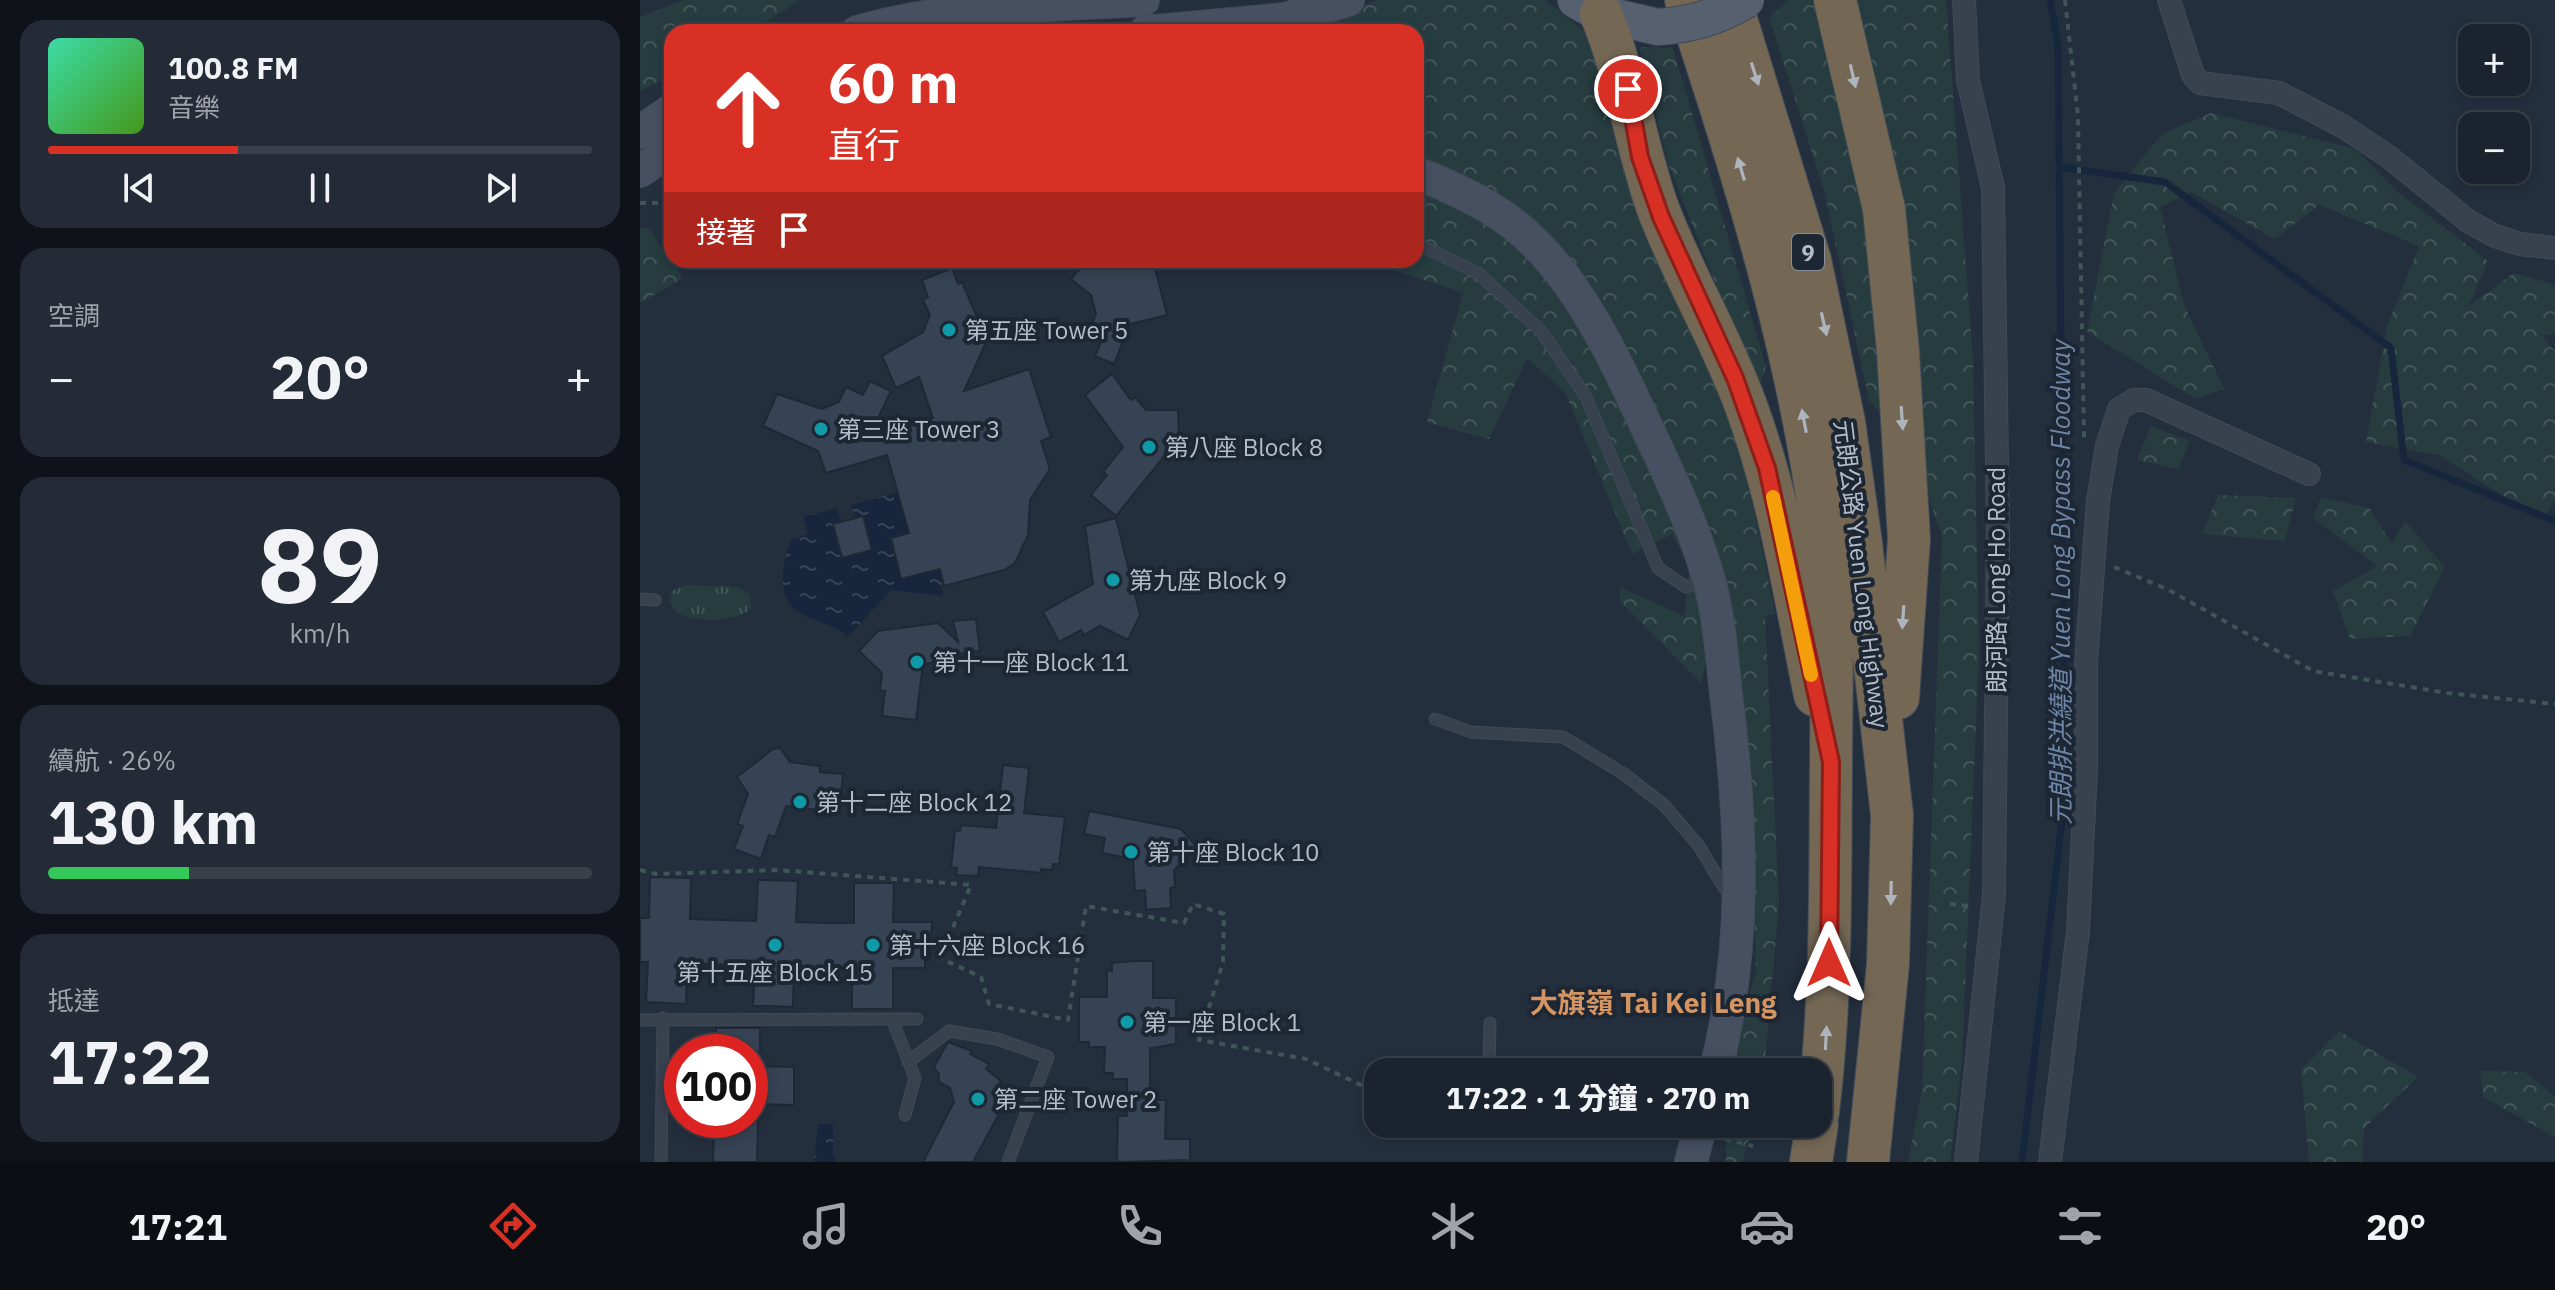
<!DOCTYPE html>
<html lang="zh-TW">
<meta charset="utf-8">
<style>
body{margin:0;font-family:"IBM Plex Sans","Noto Sans TC",sans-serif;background:#242b36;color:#f1f3f6;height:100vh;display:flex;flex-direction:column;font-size:30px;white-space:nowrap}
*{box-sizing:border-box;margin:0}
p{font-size:26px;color:#a0a4aa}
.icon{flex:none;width:44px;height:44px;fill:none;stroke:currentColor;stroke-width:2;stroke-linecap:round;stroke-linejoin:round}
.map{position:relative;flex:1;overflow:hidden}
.drawer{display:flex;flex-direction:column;gap:20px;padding:20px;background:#0f1319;width:640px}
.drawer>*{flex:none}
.banner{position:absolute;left:24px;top:24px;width:760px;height:244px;border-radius:24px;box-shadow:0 4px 12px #0003,0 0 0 2px #39404a;background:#d93025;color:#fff;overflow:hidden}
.tools{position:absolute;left:1818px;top:24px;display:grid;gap:16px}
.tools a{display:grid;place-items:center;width:72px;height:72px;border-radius:16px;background:#1b232e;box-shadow:0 4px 12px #0003,0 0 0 2px #39404a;font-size:40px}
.speed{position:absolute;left:24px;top:1034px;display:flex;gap:16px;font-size:40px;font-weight:700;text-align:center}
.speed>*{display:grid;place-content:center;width:104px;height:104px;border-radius:50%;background:#1b232e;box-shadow:0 4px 12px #0003,0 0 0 2px #39404a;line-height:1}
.speed .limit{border:12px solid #d22;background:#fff;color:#111}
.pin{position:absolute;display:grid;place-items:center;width:68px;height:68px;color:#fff;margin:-34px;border:4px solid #fff;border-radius:50%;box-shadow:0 2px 8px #0007}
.me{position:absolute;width:88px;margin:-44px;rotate:0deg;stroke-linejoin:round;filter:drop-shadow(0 0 6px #0008)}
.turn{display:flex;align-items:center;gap:28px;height:168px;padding:0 32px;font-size:36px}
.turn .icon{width:104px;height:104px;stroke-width:2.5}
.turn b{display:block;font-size:56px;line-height:68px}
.then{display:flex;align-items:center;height:76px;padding:0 32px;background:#0003;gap:16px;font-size:30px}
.big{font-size:60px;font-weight:800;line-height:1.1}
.drawer .tile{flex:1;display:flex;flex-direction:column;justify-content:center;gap:12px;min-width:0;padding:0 28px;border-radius:24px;background:#242b36}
.drawer .dial{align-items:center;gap:0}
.dial b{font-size:104px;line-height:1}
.song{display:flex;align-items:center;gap:24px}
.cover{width:96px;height:96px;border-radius:12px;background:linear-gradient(135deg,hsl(160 70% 55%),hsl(100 70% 35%))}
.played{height:8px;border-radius:4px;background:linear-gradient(90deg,#d93025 35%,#39404a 35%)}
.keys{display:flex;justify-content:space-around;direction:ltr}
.heat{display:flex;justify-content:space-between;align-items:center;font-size:44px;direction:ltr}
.charge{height:12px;border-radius:6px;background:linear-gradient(90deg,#34c759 26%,#39404a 0)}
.trip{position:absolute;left:724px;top:1058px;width:468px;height:80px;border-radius:24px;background:#1b232e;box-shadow:0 4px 12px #0003,0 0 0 2px #39404a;font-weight:800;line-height:80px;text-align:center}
.menu{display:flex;height:128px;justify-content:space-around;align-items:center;background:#0b0e12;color:#a0a4aa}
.menu .icon{width:56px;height:56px}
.menu .selected{color:#d93025}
.menu b{font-size:36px;color:#f1f3f6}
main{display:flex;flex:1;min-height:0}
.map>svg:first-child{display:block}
.grass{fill:url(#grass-tufts)}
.forest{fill:url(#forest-crowns)}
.water{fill:url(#water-ripples)}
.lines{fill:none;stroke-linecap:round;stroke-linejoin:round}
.stream{stroke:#17263c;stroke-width:7}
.building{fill:#364354;stroke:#1f2835;stroke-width:2}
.lane-casing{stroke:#414a57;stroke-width:13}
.street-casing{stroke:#414a57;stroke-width:24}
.secondary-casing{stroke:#414a57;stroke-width:34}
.primary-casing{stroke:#414a57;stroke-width:38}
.highway-casing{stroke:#434c59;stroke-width:44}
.path{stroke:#3f5557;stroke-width:4;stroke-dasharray:6 6;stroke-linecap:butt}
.lane{stroke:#38414e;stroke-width:11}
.street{stroke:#38414e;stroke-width:22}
.secondary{stroke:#465061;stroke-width:32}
.primary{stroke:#56606e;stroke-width:36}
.highway{stroke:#746855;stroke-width:42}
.primary-bridge-casing{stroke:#414a57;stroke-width:38;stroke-linecap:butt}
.primary-bridge{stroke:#56606e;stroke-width:36}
.oneway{fill:#aeb4bd}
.route-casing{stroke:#8d1f18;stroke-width:20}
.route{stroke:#d93025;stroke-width:14}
.slow{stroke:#f59e0b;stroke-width:14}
.culture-dot{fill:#0f9aa8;stroke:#1d2633;stroke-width:3}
.labels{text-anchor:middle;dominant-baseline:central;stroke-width:8;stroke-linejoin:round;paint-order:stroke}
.shield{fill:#1d2633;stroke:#878f9c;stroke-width:2}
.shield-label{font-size:22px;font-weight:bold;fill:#b4bcc9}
.poi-label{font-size:24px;fill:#b4bcc9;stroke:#1d2633;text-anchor:start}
.street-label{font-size:24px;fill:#b4bcc9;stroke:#1d2633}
.water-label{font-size:26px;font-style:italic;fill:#6d86a8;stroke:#1d2633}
.quarter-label{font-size:28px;font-weight:bold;fill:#d59563;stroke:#1d2633}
</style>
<main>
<section class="drawer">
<div class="tile">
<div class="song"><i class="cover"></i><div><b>100.8 FM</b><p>音樂</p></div></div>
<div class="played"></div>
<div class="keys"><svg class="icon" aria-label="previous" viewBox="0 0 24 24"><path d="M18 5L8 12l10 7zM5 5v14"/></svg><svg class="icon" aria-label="pause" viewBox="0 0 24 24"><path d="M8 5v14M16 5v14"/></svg><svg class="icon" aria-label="next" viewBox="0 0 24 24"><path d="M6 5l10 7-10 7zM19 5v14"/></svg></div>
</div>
<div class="tile"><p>空調</p>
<div class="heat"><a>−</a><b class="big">20°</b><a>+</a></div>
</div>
<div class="tile dial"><b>89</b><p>km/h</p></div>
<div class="tile"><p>續航 · 26%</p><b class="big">130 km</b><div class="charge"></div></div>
<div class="tile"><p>抵達</p><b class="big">17:22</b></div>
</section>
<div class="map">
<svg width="1915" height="1162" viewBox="0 0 1915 1162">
<defs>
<pattern id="grass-tufts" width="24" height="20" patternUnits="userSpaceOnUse" patternTransform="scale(2)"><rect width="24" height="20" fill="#263c3f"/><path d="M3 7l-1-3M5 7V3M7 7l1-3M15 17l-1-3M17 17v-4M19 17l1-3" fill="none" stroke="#435659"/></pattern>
<pattern id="forest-crowns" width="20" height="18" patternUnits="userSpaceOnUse" patternTransform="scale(2)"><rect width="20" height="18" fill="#263c3f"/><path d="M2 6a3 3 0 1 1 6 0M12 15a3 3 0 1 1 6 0" fill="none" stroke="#435659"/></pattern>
<pattern id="water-ripples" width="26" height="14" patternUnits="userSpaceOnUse" patternTransform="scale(2)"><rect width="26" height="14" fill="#17263c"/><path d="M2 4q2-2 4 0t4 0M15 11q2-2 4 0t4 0" fill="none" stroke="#364457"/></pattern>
</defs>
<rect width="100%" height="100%" fill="#242f3e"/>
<!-- grass -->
<path class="grass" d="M45,585L97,587L110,594L111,608C101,624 16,628 32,591Z"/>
<!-- forest -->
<path class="forest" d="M44,0H160L111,32H32V75L0,91V17Z
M737,0H905L944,31L958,55L1087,409L1106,469L1135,614L1125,616L1139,903L1124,1072H1088L1116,971L1114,900L1068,652L1061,683L980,601V587L1044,616L1050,568L1032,534L992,554L925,392L887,358L849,439L787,422L823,293L724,260H776V32H678L702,14Z
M1149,0H1179L1224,191L1246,417L1229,401L1185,194L1129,17Z
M1214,0H1306L1333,358L1339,652L1322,1061L1310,1162H1268L1282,1089L1302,536L1289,499L1277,357Z
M999,47L1033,48L1126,367L1118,391L1029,166Z
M1571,113L1715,149L1759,193L1848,261L1829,306L1874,273L1915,285V334L1901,335L1915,351V499L1902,520L1799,455L1726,442L1747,326L1779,246L1679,205L1635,239L1551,192L1520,207L1544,305L1584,389L1556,399L1447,332L1474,193L1522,134Z
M0,228L9,229L43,278L0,303Z
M1511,426L1550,441L1538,469L1497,460Z
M1578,495L1656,498L1645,541L1562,534Z
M1681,497L1729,508L1752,544L1765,521L1805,567L1770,636L1710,639L1693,591L1737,566L1673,518Z
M1699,1031L1778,1077L1724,1128L1723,1162H1669L1661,1070Z
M1840,1071L1885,1072L1915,1097V1137L1843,1097Z
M1086,1124H1114L1102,1162H1086Z"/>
<!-- water -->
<path class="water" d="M270,489L269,533L251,538L261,578L300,569L303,596L251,590L208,637C190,621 175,623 157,611C134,596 144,559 151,539L168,534L163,517L197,508L201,522L223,516L215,518L211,505Z
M178,1124H193V1153L197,1162H174Z"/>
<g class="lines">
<!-- stream -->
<path class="stream" d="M1419,167L1525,182L1751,348L1764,460L1915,521
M1382,1162L1425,794L1418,44L1410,0"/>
</g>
<!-- building -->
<path class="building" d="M447,260H466L475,268L513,260L527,315L490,324L474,364L455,356L461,342L447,336L456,314L451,295L431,279Z
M312,268L318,284L322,282L344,334L349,336L324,391L389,369L411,437L401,441L410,469L390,500L388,535L375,563L364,570L304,586L300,569L261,579L251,538L269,533L247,455L186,473L178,451L123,426L137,394L182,409L199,402L206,387L223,395L230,381L251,391L227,441L293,418L279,377L256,388L242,356L283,332L290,315L283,300L288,297L282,280Z
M472,374L491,400L495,397L506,410H538L539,438L476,516L451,495L467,475L463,472L483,447L445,395Z
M223,516L232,550L202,558L193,524Z
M476,518L500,615L488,640L460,626L444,635L441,630L419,642L403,612L453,584L445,526Z
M336,619L340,651L315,654L316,659L283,664L276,720L242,716L245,691H240L242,673L219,651L238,631L298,623L318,642L313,621Z
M140,748L150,762L180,766V772L203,774L200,806L179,804L178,810L146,806L135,837L129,835L121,859L94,849L103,826L97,824L108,794L97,777L133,749Z
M363,765L389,768L384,813L425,817L419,864H413L412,870L401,869V873L339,867L338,876L316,875L317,868L311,867L315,830L320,831L321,825L356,828Z
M449,811L541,829L558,848L534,870L535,887L530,888L531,908L506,910L505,890L495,891L493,859L462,853L465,838L444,834Z
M10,877L51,878L50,919L116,921L118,880L158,881L156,922L188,923H214V883H254L253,922H292L290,960H285V968H253V1009H212V968L154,966L153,1007L131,1006H113L115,966L47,963L46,1004L6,1002L8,962H0V918H9Z
M494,961H513V998H536V1044L510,1048V1100H526L525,1139H550V1160L477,1162L478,1116H487V1079H473V1073H464L465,1047H449V1042H439V997H467V970L472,971V963Z
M76,1028H120V1052H76Z
M308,1042L332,1051L330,1054L349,1064L346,1069L361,1081L355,1092L363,1096L357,1108L361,1110L333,1162H283L314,1102L310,1088L299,1082V1074L294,1067Z
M110,1066L154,1067V1105L110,1104Z
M74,1120H118L117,1162H73Z"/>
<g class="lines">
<defs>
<path id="lane" d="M776,243L838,273L901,331L946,397L1018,568L1046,587L1065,582
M0,599L15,600
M795,719L831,732L923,737L984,774L1024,805L1059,846L1084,888L1096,892
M252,1019L275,1078L265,1115
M0,1020L277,1019
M268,1062L309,1031L357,1039L408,1057L368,1162
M849,1072L850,1023
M1018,1124L1042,1133H1056
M21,1162L23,1018"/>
<path id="street" d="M1324,0L1328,80L1353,188L1358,535L1354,895L1326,1162
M1529,0L1553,75L1560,83L1639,93L1704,127L1749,157L1828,221L1855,236L1880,244L1915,248
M1410,1162L1438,931L1446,769V663L1458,501L1467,446L1479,409L1494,400H1506L1669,474"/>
<path id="secondary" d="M217,32C310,5 408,6 503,0
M505,32L645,19L708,0
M0,132L32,110
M0,171L32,149
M776,173C810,186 843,201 872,223C926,264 964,336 992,396C1020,456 1051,516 1069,580C1079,616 1082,657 1086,694C1102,820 1108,948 1075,1072
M1051,1162L1061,1124"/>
<path id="primary" d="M936,0L961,14L1018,27"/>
<path id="highway" d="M1046,0C1109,189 1168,381 1188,581C1194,641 1191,701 1191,762C1190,879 1192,996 1178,1112
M1090,0L1170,260L1204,422L1221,543L1252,815L1248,964L1228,1162
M1195,0L1244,209L1258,351L1269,539L1258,698
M961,14C987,77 995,143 1017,206C1042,274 1081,337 1106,406C1140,498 1155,598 1175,695
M1171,1162L1177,1124"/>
</defs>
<!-- lane casing -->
<use href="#lane" class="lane-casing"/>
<!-- street casing -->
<use href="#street" class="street-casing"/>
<!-- secondary casing -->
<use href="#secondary" class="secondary-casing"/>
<!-- primary casing -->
<use href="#primary" class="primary-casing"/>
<!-- highway casing -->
<use href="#highway" class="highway-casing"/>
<!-- path -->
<path class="path" d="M1425,0L1438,116L1444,438
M0,203H32
M1474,567L1529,590L1673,671L1807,693L1915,704
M0,870L16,874L138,870L331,885L300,958L341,977L349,1004L428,1020L446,906L544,923L553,904L584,914L583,962L559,1040L666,1059L738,1093
M1310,904L1331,906
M1085,1139L1113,1146"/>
<!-- lane -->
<use href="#lane" class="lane"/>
<!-- street -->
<use href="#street" class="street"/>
<!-- secondary -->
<use href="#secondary" class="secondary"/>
<!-- primary -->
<use href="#primary" class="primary"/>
<!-- highway -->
<use href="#highway" class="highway"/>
<defs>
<path id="primary-bridge" d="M1018,27C1049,25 1080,16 1106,0"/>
</defs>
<!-- primary-bridge casing -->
<use href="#primary-bridge" class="primary-bridge-casing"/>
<!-- primary-bridge -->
<use href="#primary-bridge" class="primary-bridge"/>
</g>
<!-- one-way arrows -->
<defs><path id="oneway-solid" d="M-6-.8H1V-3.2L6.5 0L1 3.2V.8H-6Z" transform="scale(2)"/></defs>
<g class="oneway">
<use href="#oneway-solid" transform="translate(1115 74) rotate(72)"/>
<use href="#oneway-solid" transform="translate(1213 76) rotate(77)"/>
<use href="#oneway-solid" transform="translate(1101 169) rotate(-107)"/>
<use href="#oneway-solid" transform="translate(1184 324) rotate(77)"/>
<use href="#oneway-solid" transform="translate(1262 418) rotate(86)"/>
<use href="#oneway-solid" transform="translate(1164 421) rotate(-101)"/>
<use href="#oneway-solid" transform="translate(1263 617) rotate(94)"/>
<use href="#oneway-solid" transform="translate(1251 893) rotate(91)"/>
<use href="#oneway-solid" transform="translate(1186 1038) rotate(-87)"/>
</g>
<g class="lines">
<defs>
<path id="route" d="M988,89L1000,157L1021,217L1095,378L1127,468L1191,762L1189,963"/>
</defs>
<!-- route casing -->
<use href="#route" class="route-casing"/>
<!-- route -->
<use href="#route" class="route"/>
<!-- slow -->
<path class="slow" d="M1133,497L1171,675"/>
</g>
<!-- markers -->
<g class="culture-dot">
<circle cx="309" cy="330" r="8"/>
<circle cx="181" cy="429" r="8"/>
<circle cx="509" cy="447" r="8"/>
<circle cx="473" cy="580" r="8"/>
<circle cx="277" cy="662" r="8"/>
<circle cx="160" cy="802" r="8"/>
<circle cx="491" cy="852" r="8"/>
<circle cx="135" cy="945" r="8"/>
<circle cx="233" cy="945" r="8"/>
<circle cx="487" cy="1022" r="8"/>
<circle cx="338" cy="1099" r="8"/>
</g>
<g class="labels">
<!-- shield labels -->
<rect class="shield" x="1152" y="234" width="32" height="36" rx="6"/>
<g class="shield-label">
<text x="1168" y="252">9</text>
</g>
<!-- poi labels -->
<g class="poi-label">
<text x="325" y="330">第五座 Tower 5</text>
<text x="197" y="429">第三座 Tower 3</text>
<text x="525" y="447">第八座 Block 8</text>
<text x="489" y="580">第九座 Block 9</text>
<text x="293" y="662">第十一座 Block 11</text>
<text x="176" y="802">第十二座 Block 12</text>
<text x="507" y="852">第十座 Block 10</text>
<text x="249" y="945">第十六座 Block 16</text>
<text x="135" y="972" text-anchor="middle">第十五座 Block 15</text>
<text x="503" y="1022">第一座 Block 1</text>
<text x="354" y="1099">第二座 Tower 2</text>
</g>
<!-- street labels -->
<g class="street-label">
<text transform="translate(1222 574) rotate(83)">元朗公路 Yuen Long Highway</text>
<text transform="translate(1356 580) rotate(-90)">朗河路 Long Ho Road</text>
</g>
<!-- water labels -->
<g class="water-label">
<text transform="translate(1420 582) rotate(-90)">元朗排洪繞道 Yuen Long Bypass Floodway</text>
</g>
<!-- quarter labels -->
<g class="quarter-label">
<text x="1013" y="1002">大旗嶺 Tai Kei Leng</text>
</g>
</g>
</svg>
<div class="tools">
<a>+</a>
<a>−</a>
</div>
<div class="speed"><div class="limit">100</div></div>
<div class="pin" style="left:988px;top:89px;background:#d93025"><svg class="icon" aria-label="arrive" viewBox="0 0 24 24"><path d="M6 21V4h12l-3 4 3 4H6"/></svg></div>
<svg class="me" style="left:1189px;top:963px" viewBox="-20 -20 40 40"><path d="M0-17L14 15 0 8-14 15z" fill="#d93025" stroke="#fff" stroke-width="4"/></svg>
<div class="trip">17:22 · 1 分鐘 · 270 m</div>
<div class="banner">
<div class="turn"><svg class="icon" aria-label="ahead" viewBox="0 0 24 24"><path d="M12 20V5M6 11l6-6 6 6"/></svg><div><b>60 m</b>直行</div></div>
<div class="then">接著<svg class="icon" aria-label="arrive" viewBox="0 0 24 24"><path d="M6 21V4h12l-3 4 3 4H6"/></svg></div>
</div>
</div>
</main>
<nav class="menu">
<b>17:21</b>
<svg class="icon selected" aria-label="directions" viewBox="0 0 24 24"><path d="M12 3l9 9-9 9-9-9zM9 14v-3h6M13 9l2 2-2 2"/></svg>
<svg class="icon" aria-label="music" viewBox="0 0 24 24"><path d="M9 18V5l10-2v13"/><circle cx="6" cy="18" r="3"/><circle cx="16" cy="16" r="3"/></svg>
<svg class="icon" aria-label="phone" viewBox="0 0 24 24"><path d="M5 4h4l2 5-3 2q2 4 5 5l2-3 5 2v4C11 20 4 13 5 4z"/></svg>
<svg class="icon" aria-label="climate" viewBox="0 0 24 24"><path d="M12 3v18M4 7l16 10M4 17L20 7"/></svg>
<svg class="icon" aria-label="car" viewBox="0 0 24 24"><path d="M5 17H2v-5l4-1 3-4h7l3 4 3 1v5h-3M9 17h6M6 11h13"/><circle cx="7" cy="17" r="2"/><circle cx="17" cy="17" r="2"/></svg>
<svg class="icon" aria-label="filters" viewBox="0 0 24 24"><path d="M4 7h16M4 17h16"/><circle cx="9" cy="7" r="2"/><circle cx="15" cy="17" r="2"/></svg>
<b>20°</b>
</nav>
